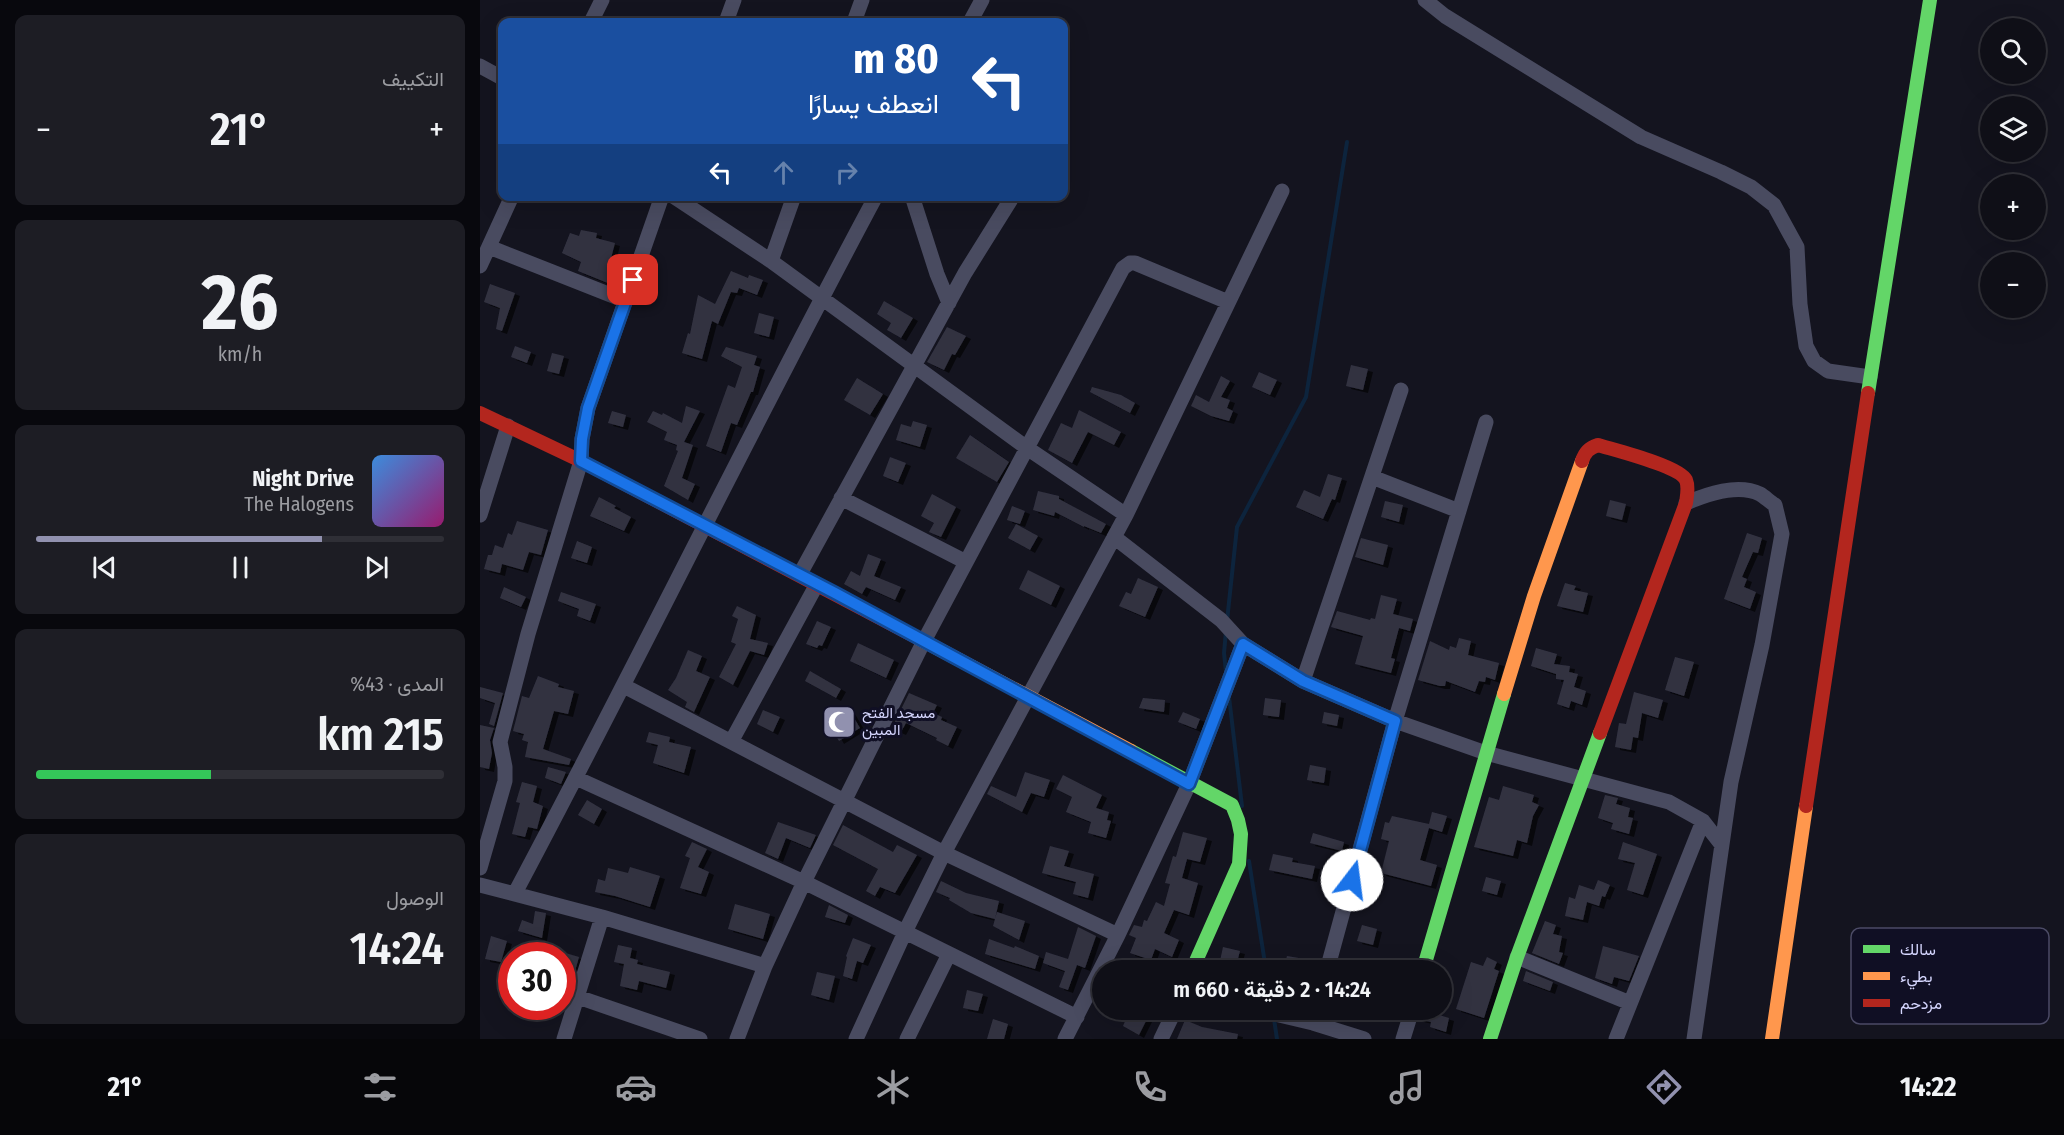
<!DOCTYPE html>
<html lang="ar">
<meta charset="utf-8">
<style>
body{margin:0;font-family:"Fira Sans Condensed",Vazirmatn,sans-serif;background:#1d1d24;color:#f1f3f6;direction:rtl;height:100vh;display:flex;flex-direction:column;font-size:22px;white-space:nowrap}
*{box-sizing:border-box;margin:0}
p{font-size:20px;color:#9b9ca1}
.icon{flex:none;width:33px;height:33px;fill:none;stroke:currentColor;stroke-width:2;stroke-linecap:round;stroke-linejoin:round}
.map{position:relative;flex:1;overflow:hidden;direction:ltr}
.side{display:flex;flex-direction:column;gap:15px;padding:15px;background:#08080d;width:480px}
.side>*{flex:none}
.banner{position:absolute;left:18px;top:18px;width:570px;height:183px;border-radius:12px;box-shadow:0 6px 24px #0002,0 0 0 2px #2f2f36;direction:rtl;background:#1a4fa0;color:#fff;overflow:hidden}
.tools{position:absolute;left:1500px;top:18px;display:grid;gap:12px}
.tools a{display:grid;place-items:center;width:66px;height:66px;border-radius:50%;background:#0f0f17;box-shadow:0 6px 24px #0002,0 0 0 2px #2f2f36;font-size:30px}
.speed{position:absolute;left:18px;top:942px;display:flex;gap:12px;font-size:30px;font-weight:700;text-align:center}
.speed>*{display:grid;place-content:center;width:78px;height:78px;border-radius:50%;background:#0f0f17;box-shadow:0 6px 24px #0002,0 0 0 2px #2f2f36;line-height:1}
.speed .limit{border:9px solid #d22;background:#fff;color:#111}
.pin{position:absolute;display:grid;place-items:center;width:51px;height:51px;color:#fff;margin:-26px;border-radius:12px;box-shadow:0 3px 9px #0006}
.me{position:absolute;width:66px;margin:-33px;rotate:15deg;stroke-linejoin:round;filter:drop-shadow(0 0 4px #0008)}
.turn{display:flex;align-items:center;gap:21px;height:126px;padding:0 30px;font-size:27px}
.turn .icon{width:78px;height:78px;stroke-width:2.5}
.turn b{display:block;font-size:42px;line-height:51px}
.lanes{display:flex;align-items:center;height:57px;padding:0 30px;background:#0003;justify-content:center;gap:30px;direction:ltr}
.lanes .off{opacity:.35}
.big{font-size:45px;font-weight:600;line-height:1.1}
.side .widget{flex:1;display:flex;flex-direction:column;justify-content:center;gap:9px;min-width:0;padding:0 21px;border-radius:12px;background:#1d1d24}
.side .dial{align-items:center;gap:0}
.dial b{font-size:78px;line-height:1}
.song{display:flex;align-items:center;gap:18px}
.cover{width:72px;height:72px;border-radius:9px;background:linear-gradient(135deg,hsl(210 70% 55%),hsl(320 70% 35%))}
.played{height:6px;border-radius:3px;background:linear-gradient(90deg,#9191af 70%,#2f2f36 70%)}
.keys{display:flex;justify-content:space-around;direction:ltr}
.heat{display:flex;justify-content:space-between;align-items:center;font-size:33px;direction:ltr}
.charge{height:9px;border-radius:4px;background:linear-gradient(90deg,#34c759 43%,#2f2f36 0)}
.trip{position:absolute;left:612px;top:960px;width:360px;height:60px;border-radius:30px;background:#0f0f17;box-shadow:0 6px 24px #0002,0 0 0 2px #2f2f36;font-weight:600;line-height:60px;text-align:center;direction:rtl}
.tab-bar{display:flex;height:96px;justify-content:space-around;align-items:center;background:#060609;color:#9b9ca1}
.tab-bar .icon{width:42px;height:42px}
.tab-bar .on{color:#9191af}
.tab-bar b{font-size:27px;color:#f1f3f6}
main{display:flex;flex:1;min-height:0}
.map>svg:first-child{display:block}
.lines{fill:none;stroke-linecap:round;stroke-linejoin:round}
.stream{stroke:#0d243d;stroke-width:4}
.building{fill:#323241;filter:url(#shadow)}
.street{stroke:#494b60;stroke-width:15}
.fast{stroke:#63d668;stroke-width:14}
.slow{stroke:#ff974d;stroke-width:14}
.jam{stroke:#b3261e;stroke-width:14}
.route-casing{stroke:#114b97;stroke-width:15}
.route{stroke:#1a73e8;stroke-width:10}
.labels{text-anchor:middle;dominant-baseline:central;stroke-width:6;stroke-linejoin:round;paint-order:stroke}
.poi-label{font-size:15px;fill:#d4d5fd;stroke:#100f24;text-anchor:start}
.key{fill:#100f24;stroke:#4b4a65;stroke-width:1.5}
.key-label{font-size:16px;fill:#d4d5fd}
</style>
<main>
<div class="map">
<svg width="1584" height="1039" viewBox="0 0 1584 1039">
<defs>
<filter id="shadow"><feDropShadow dx="5" dy="3" stdDeviation="0" flood-color="#0009"/></filter>
</defs>
<rect width="100%" height="100%" fill="#14141f"/>
<g class="lines">
<!-- stream -->
<path class="stream" d="M747,621L757,527L826,397L867,142
M746,631L744,653L746,672
M749,697L762,806
M769,861L786,970
M794,1019L797,1039"/>
</g>
<!-- building -->
<path class="building" d="M101,230L117,233L116,238L135,243L128,270L144,274L140,288L98,271L101,262L82,253L90,233L99,236Z
M251,271L268,278L269,275L283,280L277,295L259,288L257,293L251,292L238,324L232,321L222,359L202,353L208,333L210,334L218,295L235,304Z
M10,284L35,293L22,331L16,329L20,308L4,302Z
M404,301L433,318L421,338L407,330L411,323L397,314Z
M279,313L294,317L289,337L274,333Z
M467,327L486,336L475,355L472,354L464,370L447,362Z
M35,346L51,352L47,363L31,357Z
M246,347L277,356L274,365L280,367L273,392H271L257,425L251,423L241,452L226,446L248,385L255,388L262,367L241,356Z
M72,353L84,356L79,374L67,371Z
M871,365L888,369L883,390L866,386Z
M779,372L797,380L790,395L772,387Z
M741,376L750,381L741,397L750,400L747,408L753,411L749,421L731,416L711,406L716,395L729,402Z
M377,378L403,394L390,415L364,400Z
M612,387L641,395L655,403L650,413L610,392Z
M206,406L220,411L204,442L213,445L202,478L215,484L208,500L184,486L198,451L196,450L197,445L184,440L187,432L167,422L173,411L182,415L183,413L202,423Z
M599,410L641,432L634,445L608,432L592,463L568,450L581,423L592,428Z
M132,411L146,415L143,427L128,423Z
M433,421L447,425L440,447L416,440L421,424L431,427Z
M490,435L529,462L517,482L476,458Z
M410,457L426,463L418,482L403,476Z
M848,474L862,478L855,500L852,499L843,519L816,507L824,490L840,497Z
M558,491L579,496V499L626,524L621,533L604,526V527L575,512L574,516L553,510Z
M452,494L476,507L461,537L449,532L454,523L441,516Z
M119,497L136,506L134,508L151,517L144,531L110,516Z
M1130,500L1146,504L1142,520L1126,516Z
M905,501L923,505L919,522L901,517Z
M532,506L545,511L540,524L527,520Z
M37,521L68,530L61,555L49,552L43,570L22,564L20,573L4,569L8,555H12L15,545L23,548L28,533L32,535Z
M536,524L558,536L550,550L528,538Z
M1267,533L1282,538L1278,553L1273,552L1262,577L1267,579L1264,587L1276,592L1270,609L1244,599Z
M881,538L908,545L903,565L875,557Z
M97,541L112,547L107,563L91,558Z
M388,554L401,559L394,576L421,587L415,600L386,587L382,594L364,584L371,571L380,576Z
M548,570L580,586L571,605L539,589Z
M658,578L678,587L665,617L639,606L646,592L651,594Z
M1085,583L1096,586L1094,590L1108,593L1103,612L1077,606Z
M24,587L46,597L41,607L20,598Z
M81,592L116,604L110,621L97,616L99,609L78,601Z
M901,595L917,599L913,614L933,619L930,631L919,628L911,658L915,659L911,673L875,664L883,636L851,627L857,611L890,620L891,618L895,619Z
M257,606L276,615L270,639L288,643L284,655L270,651L253,685L239,677L256,644L251,642L258,619L252,616Z
M337,621L351,627L342,646L339,645L337,648L326,644Z
M979,638L991,641L988,655L1019,663L1015,680L1006,677L1005,682L999,681L995,692L966,681L965,686H960L938,680L950,641L969,650L970,646L976,648Z
M378,643L414,660L406,678L370,661Z
M1056,648L1077,654L1074,664L1090,666L1089,672L1098,674L1094,687L1106,691L1102,705L1091,701L1089,708L1077,704L1084,680L1076,679V674L1051,666Z
M208,650L222,656L216,671L230,677L214,712L205,707L207,702L188,690L196,678Z
M1195,657L1214,662L1204,696L1185,690Z
M330,671L361,689L356,698L325,681Z
M58,676L79,684L78,687L94,691L88,714L74,711L63,749L91,759L89,765L45,757L48,742L42,740L44,734L33,731L42,696L49,698Z
M0,687L23,693L14,726L9,724L15,703L0,698Z
M1154,692L1183,700L1178,718L1162,713L1158,738L1153,737L1151,750L1135,747L1139,723L1146,724Z
M429,693L457,705L453,713L462,717L461,720L477,727L468,746L456,740L457,738L426,723L421,732L412,728Z
M663,698L685,700L684,712L659,708Z
M785,698L801,700L799,717L783,715Z
M367,706L380,728L359,741L348,722V718Z
M283,710L300,717L293,732L277,724Z
M703,712L720,719L716,729L698,722Z
M844,712L859,715L857,726L842,723Z
M0,725L14,728L10,740L12,753L9,769L0,767Z
M169,732L190,737L189,742L211,747L204,773L173,763L178,745L166,742Z
M830,765L846,768L844,783L827,780Z
M68,767L86,772L81,784L65,778Z
M545,772L570,780L564,797L551,793L542,812L507,794L511,786L536,797Z
M583,775L622,795L616,808L629,812L627,820L631,821L626,838L608,833L611,822L586,812L592,797L576,789Z
M42,782L57,786L53,802L63,806L57,829L48,827L45,837L32,834L40,803L36,802Z
M1023,786L1054,795L1052,802L1059,805L1053,816L1047,843L1037,840L1033,856L994,847L1009,797L1019,800Z
M1125,795L1138,798L1136,804L1150,808L1148,817L1153,818L1149,834L1131,829L1133,823L1118,818Z
M107,800L122,809L114,824L98,815Z
M952,812L967,816L962,832L949,828L940,860L957,865L951,886L901,873L909,841L901,839L905,822L909,823L912,816L949,824Z
M298,822L336,835L330,848L306,838L298,859L285,853Z
M363,825L413,852L417,845L437,855L415,893L400,887L395,896L386,891L398,869L353,845Z
M703,832L727,838L720,862L707,859L702,878L718,883L709,915L694,910L684,933L699,940L692,957L675,949L671,960L650,953L656,938L649,935L654,925L662,927L664,920L667,921L676,902L684,906L690,884L685,883L693,856L696,857Z
M833,833L864,842L862,851L830,843Z
M212,842L227,849L218,867L229,872L221,894L200,888L210,858L205,856Z
M1143,842L1177,854L1163,895L1147,890L1155,863L1138,859Z
M570,846L589,851L584,866L614,874L608,898L593,894L596,882L562,873Z
M793,854L813,858L812,862L835,866L832,879L789,870Z
M150,867L180,876L170,907L135,896L115,892L118,879L125,881L128,868L148,873Z
M1006,877L1021,881L1017,895L1002,891Z
M1118,880L1130,885L1125,897L1122,896L1119,906L1107,902L1103,920L1085,916L1089,897L1095,899L1099,885L1114,890Z
M461,881L486,893L519,901L515,919L491,913L469,900L470,898L456,892Z
M255,904L290,914L283,939L248,929Z
M349,905L368,915L365,923L345,917Z
M55,911L66,913L62,938L38,931L42,920L53,924Z
M517,912L545,921L539,940L513,926Z
M1065,921L1076,925L1073,934L1082,936L1079,952L1083,953L1079,964L1052,953Z
M882,925L897,929L893,945L877,941Z
M598,927L616,936L605,968L597,965L588,990L579,987L585,971L563,963L566,952L588,959Z
M11,936L27,941L21,962L5,959Z
M373,938L391,945L383,963L377,961L372,979L363,976L367,957L366,956Z
M509,939L534,948L535,946L559,956L555,969L505,954Z
M138,945L152,948L150,958L158,960L157,964L190,972L186,988L159,981L157,990L140,986L144,964L134,962Z
M1123,946L1159,956L1149,981L1134,977L1132,984L1115,978Z
M743,947L760,951L755,970H738Z
M82,952L99,957L92,982L82,980Z
M807,956L825,959L822,970H803Z
M1007,957L1017,962L1014,969L1019,971L1004,1018L976,1009L991,962L1003,966Z
M1046,971L1073,982L1070,991L1043,981Z
M337,972L355,976L349,1000L331,995Z
M487,990L503,994L498,1011L483,1008Z
M650,1010L668,1017L659,1035L643,1026Z
M942,1010H957L956,1014L969,1018L966,1032L950,1027L951,1022L939,1019Z
M513,1019L528,1024L524,1039H507Z
M705,1020L722,1027L758,1034L757,1039H697Z"/>
<g class="lines">
<!-- street -->
<path class="street" d="M945,0L965,16L1161,137L1241,172L1271,187L1294,205L1317,247L1320,304L1326,346L1334,361L1348,371L1390,377
M111,22L122,0
M246,22L254,0
M374,22L382,0
M490,22L502,0
M0,66L22,78
M193,196L291,261L547,448L646,515
M432,196L457,274L469,303
M9,247L146,301
M291,261L314,196
M0,266L32,196
M892,477L979,511
M361,498L486,562
M1206,503C1227,494 1258,483 1280,494C1285,497 1290,502 1295,505L1302,534L1282,645L1251,782L1214,1039
M0,515L28,426
M634,537L741,620L763,644L823,681L915,721L1006,753L1189,802L1223,821L1241,844
M320,574L485,273L533,196
M823,681L921,390
M144,686L464,853L638,935
M251,742L337,584
M96,778L324,882L597,1017
M0,868L25,781V767L20,742L48,634L101,461L102,439L108,408L182,196
M0,885L122,917L285,966
M35,893C158,662 272,427 396,196
M1037,957L1150,1003
M847,970L915,721L1006,422
M98,997L220,1039
M778,1010L833,1023L884,1039
M84,1039L122,917
M257,1039L285,966L324,882L444,641L643,268L650,263H655L748,302
M376,1039L425,932L464,853L646,515L802,191
M427,1039L469,954
M585,1039L638,935L709,784L763,644
M681,1039L695,1010
M923,1039L932,1010
M1136,1039L1223,821"/>
<!-- fast -->
<path class="fast" d="M1388,393L1450,0
M651,751L752,805L758,820L761,834L759,864L712,970
M943,970L1024,694
M1010,1039L1037,957L1120,733"/>
<!-- slow -->
<path class="slow" d="M438,638L651,751
M1024,694L1054,596L1102,461
M1292,1039L1326,806"/>
<!-- jam -->
<path class="jam" d="M0,413L101,461L438,638
M1102,461C1105,452 1109,448 1118,445C1134,450 1199,466 1206,480C1209,487 1207,496 1206,503L1120,733
M1326,806L1388,393"/>
</g>
<g class="lines">
<defs>
<path id="route" d="M153,280L108,408L102,439L101,461L355,593L709,784L763,644L823,681L915,721L872,880"/>
</defs>
<!-- route casing -->
<use href="#route" class="route-casing"/>
<!-- route -->
<use href="#route" class="route"/>
</g>
<!-- icons -->
<defs>
<symbol id="mosque-square" viewBox="-11 -11 22 22"><rect x="-9" y="-9" width="18" height="18" rx="4" fill="#9191af" stroke="#100f24"/><path d="M3.5-4.9A6 6 0 1 0 3.5 4.9A5 5 0 1 1 3.5-4.9Z" fill="#fff"/></symbol>
</defs>
<g fill-rule="evenodd">
<use href="#mosque-square" x="340" y="703" width="38" height="38"/>
</g>
<g class="labels">
<!-- poi labels -->
<g class="poi-label">
<text x="382" y="713">مسجد الفتح<tspan x="382" dy="17">المبين</tspan></text>
</g>
</g>
<!-- legend -->
<rect x="1371" y="928" width="198" height="96" rx="9" class="key"/>
<rect x="1383" y="945" width="27" height="8" fill="#63d668"/>
<rect x="1383" y="972" width="27" height="8" fill="#ff974d"/>
<rect x="1383" y="999" width="27" height="8" fill="#b3261e"/>
<g class="key-label">
<text x="1420" y="955">سالك</text>
<text x="1420" y="982">بطيء</text>
<text x="1420" y="1009">مزدحم</text>
</g>
</svg>
<div class="tools">
<a><svg class="icon" aria-label="search" viewBox="0 0 24 24"><circle cx="10" cy="10" r="6"/><path d="M15 15l6 6"/></svg></a>
<a><svg class="icon" aria-label="layers" viewBox="0 0 24 24"><path d="M12 4l9 5-9 5-9-5zM3 14l9 5 9-5"/></svg></a>
<a>+</a>
<a>−</a>
</div>
<div class="speed"><div class="limit">30</div></div>
<div class="pin" style="left:153px;top:280px;background:#d93025"><svg class="icon" aria-label="arrive" viewBox="0 0 24 24"><path d="M6 21V4h12l-3 4 3 4H6"/></svg></div>
<svg class="me" style="left:872px;top:880px" viewBox="-20 -20 40 40"><circle r="19" fill="#fff"/><path d="M0-13L10 11 0 6-10 11z" fill="#1a73e8"/></svg>
<div class="trip">14:24 · 2 دقيقة · 660 m</div>
<div class="banner">
<div class="turn"><svg class="icon" aria-label="left" viewBox="0 0 24 24"><path d="M17 20v-9H6M10 6l-5 5 5 5"/></svg><div><b>80 m</b>انعطف يسارًا</div></div>
<div class="lanes"><svg class="icon" aria-label="left" viewBox="0 0 24 24"><path d="M17 20v-9H6M10 6l-5 5 5 5"/></svg><svg class="icon off" aria-label="ahead" viewBox="0 0 24 24"><path d="M12 20V5M6 11l6-6 6 6"/></svg><svg class="icon off" aria-label="right" viewBox="0 0 24 24"><path d="M7 20v-9h11M14 6l5 5-5 5"/></svg></div>
</div>
</div>
<section class="side">
<div class="widget"><p>التكييف</p>
<div class="heat"><a>−</a><b class="big">21°</b><a>+</a></div>
</div>
<div class="widget dial"><b>26</b><p>km/h</p></div>
<div class="widget">
<div class="song"><i class="cover"></i><div><b>Night Drive</b><p>The Halogens</p></div></div>
<div class="played"></div>
<div class="keys"><svg class="icon" aria-label="previous" viewBox="0 0 24 24"><path d="M18 5L8 12l10 7zM5 5v14"/></svg><svg class="icon" aria-label="pause" viewBox="0 0 24 24"><path d="M8 5v14M16 5v14"/></svg><svg class="icon" aria-label="next" viewBox="0 0 24 24"><path d="M6 5l10 7-10 7zM19 5v14"/></svg></div>
</div>
<div class="widget"><p>المدى · 43%</p><b class="big">215 km</b><div class="charge"></div></div>
<div class="widget"><p>الوصول</p><b class="big">14:24</b></div>
</section>
</main>
<nav class="tab-bar">
<b>14:22</b>
<svg class="icon on" aria-label="directions" viewBox="0 0 24 24"><path d="M12 3l9 9-9 9-9-9zM9 14v-3h6M13 9l2 2-2 2"/></svg>
<svg class="icon" aria-label="music" viewBox="0 0 24 24"><path d="M9 18V5l10-2v13"/><circle cx="6" cy="18" r="3"/><circle cx="16" cy="16" r="3"/></svg>
<svg class="icon" aria-label="phone" viewBox="0 0 24 24"><path d="M5 4h4l2 5-3 2q2 4 5 5l2-3 5 2v4C11 20 4 13 5 4z"/></svg>
<svg class="icon" aria-label="climate" viewBox="0 0 24 24"><path d="M12 3v18M4 7l16 10M4 17L20 7"/></svg>
<svg class="icon" aria-label="car" viewBox="0 0 24 24"><path d="M5 17H2v-5l4-1 3-4h7l3 4 3 1v5h-3M9 17h6M6 11h13"/><circle cx="7" cy="17" r="2"/><circle cx="17" cy="17" r="2"/></svg>
<svg class="icon" aria-label="filters" viewBox="0 0 24 24"><path d="M4 7h16M4 17h16"/><circle cx="9" cy="7" r="2"/><circle cx="15" cy="17" r="2"/></svg>
<b>21°</b>
</nav>
